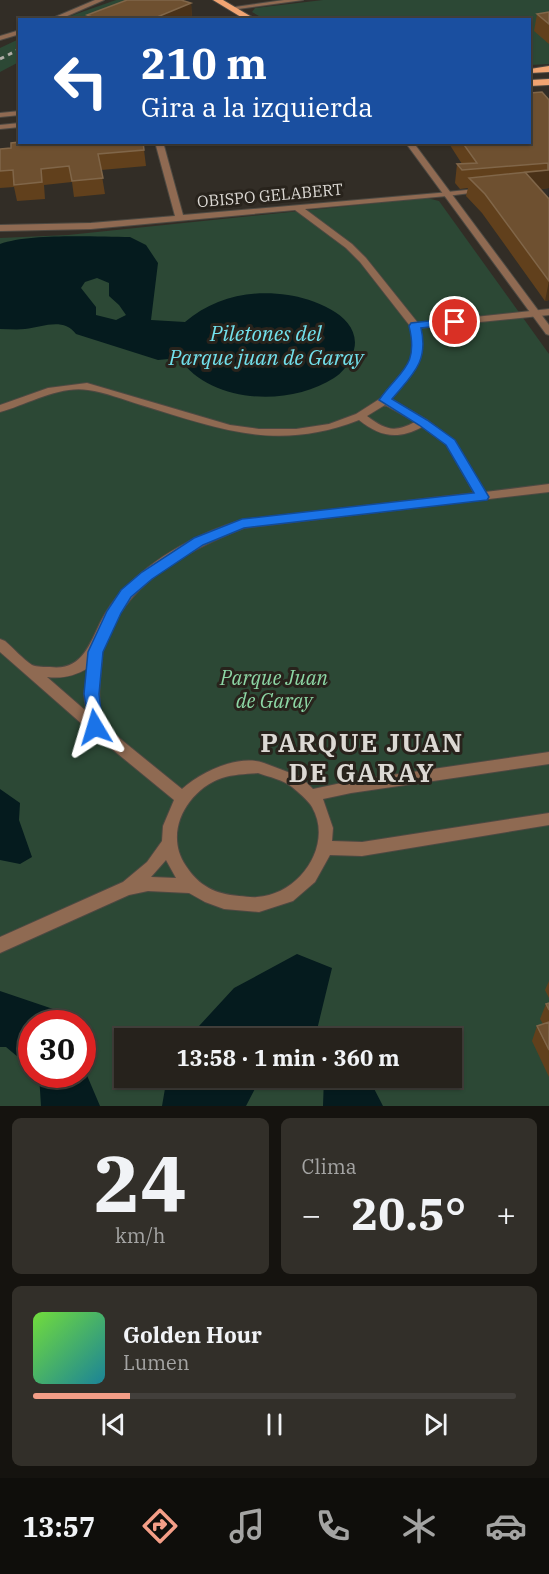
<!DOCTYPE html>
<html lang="es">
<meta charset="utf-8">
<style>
body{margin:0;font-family:"IBM Plex Serif",serif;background:#322f29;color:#f1f3f6;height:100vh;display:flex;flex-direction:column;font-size:22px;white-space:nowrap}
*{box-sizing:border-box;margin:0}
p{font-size:20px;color:#a4a4a3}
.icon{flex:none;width:33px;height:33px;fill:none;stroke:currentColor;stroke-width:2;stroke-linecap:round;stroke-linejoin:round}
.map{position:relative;height:1106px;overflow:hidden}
.drawer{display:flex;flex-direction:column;gap:12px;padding:12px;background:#15130f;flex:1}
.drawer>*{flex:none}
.banner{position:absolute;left:18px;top:18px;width:513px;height:126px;border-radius:0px;box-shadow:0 2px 4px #0004,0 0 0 2px #423f3b;background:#1a4fa0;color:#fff;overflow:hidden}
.speed{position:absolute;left:18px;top:1010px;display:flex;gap:12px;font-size:30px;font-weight:700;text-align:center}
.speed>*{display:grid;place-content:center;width:78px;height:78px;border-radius:50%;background:#26221c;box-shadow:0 2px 4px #0004,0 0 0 2px #423f3b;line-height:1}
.speed .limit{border:9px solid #d22;background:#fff;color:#111}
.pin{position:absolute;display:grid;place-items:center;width:51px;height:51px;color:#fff;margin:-26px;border:3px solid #fff;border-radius:50%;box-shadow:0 2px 6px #0007}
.me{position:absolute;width:66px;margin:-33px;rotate:353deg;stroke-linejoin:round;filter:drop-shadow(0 0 4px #0008)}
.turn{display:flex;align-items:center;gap:21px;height:126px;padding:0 24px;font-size:27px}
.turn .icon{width:78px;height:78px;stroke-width:2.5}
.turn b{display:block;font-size:42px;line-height:51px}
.big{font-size:45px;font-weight:800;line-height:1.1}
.drawer .tile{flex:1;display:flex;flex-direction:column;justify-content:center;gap:9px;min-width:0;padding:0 21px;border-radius:9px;background:#322f29}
.drawer .dial{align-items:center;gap:0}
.dial b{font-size:78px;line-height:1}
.song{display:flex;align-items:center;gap:18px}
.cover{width:72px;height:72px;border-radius:9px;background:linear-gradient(135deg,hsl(100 70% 55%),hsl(190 70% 35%))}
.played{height:6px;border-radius:3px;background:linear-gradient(90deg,#f49e87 20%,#423f3b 20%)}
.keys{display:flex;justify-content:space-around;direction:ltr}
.heat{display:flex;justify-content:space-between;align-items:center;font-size:33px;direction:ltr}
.drawer .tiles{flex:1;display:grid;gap:12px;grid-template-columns:1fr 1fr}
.tile:last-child{grid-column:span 2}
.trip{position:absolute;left:114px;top:1028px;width:348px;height:60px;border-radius:0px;background:#26221c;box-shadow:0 2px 4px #0004,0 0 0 2px #423f3b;font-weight:800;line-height:60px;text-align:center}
.dock{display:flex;height:96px;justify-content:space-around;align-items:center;background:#0f0e0b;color:#a4a4a3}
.dock .icon{width:42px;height:42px}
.dock .on{color:#f49e87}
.dock b{font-size:27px;color:#f1f3f6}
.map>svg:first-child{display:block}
.green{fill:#2c4835;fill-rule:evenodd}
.water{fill:#051b1e;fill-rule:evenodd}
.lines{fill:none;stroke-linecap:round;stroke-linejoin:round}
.service-casing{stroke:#4d4942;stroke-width:2}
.minor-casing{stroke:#4d4942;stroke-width:2}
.tertiary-casing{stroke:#4d4942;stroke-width:2}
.primary-casing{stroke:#4d4942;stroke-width:2}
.service{fill:#8f6a52;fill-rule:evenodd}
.minor{fill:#8f6a52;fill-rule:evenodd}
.tertiary{fill:#8f6a52;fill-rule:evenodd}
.primary{fill:#f1a472;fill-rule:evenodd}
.rail{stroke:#afaca6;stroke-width:3;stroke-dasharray:4.5 4.5;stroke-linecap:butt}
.wall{fill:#61401c}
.shaded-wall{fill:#493118}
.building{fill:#6e5030;stroke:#806649;stroke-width:1.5}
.route{fill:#1a73e8;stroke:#114b97;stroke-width:1.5}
.labels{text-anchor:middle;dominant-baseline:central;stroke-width:6;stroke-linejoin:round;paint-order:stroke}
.far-street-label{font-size:16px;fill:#dcd9d4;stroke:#28231c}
.park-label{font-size:20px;font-style:italic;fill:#8dd7a5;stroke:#28231c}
.water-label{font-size:21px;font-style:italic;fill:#72e1ed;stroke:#28231c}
.district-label{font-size:26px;font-weight:bold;letter-spacing:1.5px;fill:#dcd9d4;stroke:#28231c}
</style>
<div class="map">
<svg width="549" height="1106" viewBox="0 0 549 1106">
<rect width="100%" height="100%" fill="#322d26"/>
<!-- green -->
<path class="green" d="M116,0H170L116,19L59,20Z
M323,0H549V64L530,65V20H266L252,12L255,8Z
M19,39V62L0,72V48Z
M427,198L439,201L549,354V1106H0V238L68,235ZM32,1023H82V1074H32ZM124,1038H452V1077H124Z"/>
<!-- water -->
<path class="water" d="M130,237L146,245L158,263L151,320L185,322C213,298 250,289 288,295C316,299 370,319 351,358C347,366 342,373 334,378C289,407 211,404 179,358L158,360L76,334C63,317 43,327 25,329C17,330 8,329 0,329V244C31,233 95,237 130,237ZM97,278L109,283V296L119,305L126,315L116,320L96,315V307L81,288L85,282Z
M0,789L20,803L19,820L32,857L20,864L0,860Z
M297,954L332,968L315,1038H188L234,988Z
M0,991L59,1011L64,1023H32L31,1068L6,1047H0Z
M83,1066L100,1106H41L39,1074H82Z
M167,1077H261L246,1106H162Z
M324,1077H368L383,1106H323Z"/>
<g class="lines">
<defs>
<path id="service" d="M476,189L479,191L478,192L447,196L444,194L447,192Z"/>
<path id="minor" d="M95,0H104L58,20H48Z
M284,0H303L231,10L228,8Z
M20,30V34L0,40V36Z
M155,142H163L183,215L450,192L451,194L447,196L305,209L352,244L366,258L418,323L549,309V315L420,328C428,363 412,374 391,399L427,420L455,441L485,492L549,484V492L244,528C185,551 125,584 103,647C101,651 102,655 102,660C99,684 98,700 102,724L182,789C201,772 238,754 264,763L301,777L313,789L351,781L549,752V764L351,793L323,799L333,828L332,841L362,842L549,813V825L362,856L330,855L315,882L293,901L259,912L224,909L205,902L189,893L148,891L129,895L0,953V937L123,882L147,862L162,841L163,826L174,800L90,731L0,652V639L5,641C13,648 23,659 32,665C37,667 45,667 50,667C81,671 89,646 100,623C106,611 114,599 124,589C154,557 200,532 242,520L474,493L447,445L422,427C398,440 380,437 359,420C277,452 220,429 141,405C124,400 105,392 88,390C60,385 26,405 0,412V405L48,388L87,383L230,425L259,429H296L329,424L356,414L381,398L405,369L411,358L414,345L410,326L360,262L346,248L295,210L91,229L0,231V225L91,223L175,216ZM385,405L415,422C394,433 386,430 367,416ZM88,668L84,694L86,711L47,677C62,679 75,676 88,668ZM258,773C269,777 284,780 292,787C298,792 308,800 312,807C334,845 299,895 257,897C252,898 245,896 239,896C215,894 199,886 186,866C163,833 187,790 222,778C234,774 246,774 258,773ZM166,860L176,878L151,877Z"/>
<path id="tertiary" d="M20,111V115L0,117V113Z
M20,123V127L0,129V125Z
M405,142H413L549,325V335L546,334Z"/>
<path id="primary" d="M213,0H223L257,20H246Z
M549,66V72L530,73V69Z
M549,79V85L530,86V80Z"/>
</defs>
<!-- service casing -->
<use href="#service" class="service-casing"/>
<!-- minor casing -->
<use href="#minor" class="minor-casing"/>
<!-- tertiary casing -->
<use href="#tertiary" class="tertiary-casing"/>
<!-- primary casing -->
<use href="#primary" class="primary-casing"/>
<!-- service -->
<use href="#service" class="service"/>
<!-- minor -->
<use href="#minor" class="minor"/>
<!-- tertiary -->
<use href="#tertiary" class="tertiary"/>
<!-- primary -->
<use href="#primary" class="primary"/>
<!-- rail -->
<path class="rail" d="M0,59L20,49"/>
</g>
<!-- wall -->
<path class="wall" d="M191,3L192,20H88L87,15Z
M549,12V44L534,31L537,14Z
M549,100V188L540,189L549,199V300L545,301L482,213L466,196L468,188L460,189L455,183L457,164H462L448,142H530Z
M0,149L144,150L146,166L101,170L105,194L74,197L72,182L44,185L45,199L17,201L14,187L0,188Z
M549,981V998L545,990Z
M549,1003V1077L532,1041L537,1026L543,1024L540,1019L546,1004Z"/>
<!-- shaded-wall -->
<path class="shaded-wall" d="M191,3L192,20H150Z
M549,170V188L522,191L525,172Z
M549,281V300L545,301Z"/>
<!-- building -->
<path class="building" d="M127,0H181L191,3L150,20H100L87,15Z
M549,12V24L537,14Z
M542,92L549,100V170L525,172L549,199V281L485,194L469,178L548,170V163L462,170L457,164L477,163L462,142H530V93Z
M20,142H143L144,150L98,154L103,178L72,181L69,166L41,169L42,182L14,185L13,170L0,171V149L11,148V143Z
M549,1003V1010L546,1004Z
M549,1022V1050L537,1026Z"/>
<!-- route -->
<path class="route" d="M455,318L459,319V324L421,328C429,362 412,375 392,399L427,420L455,440L489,497L487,500L244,528L203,545L152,579L131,597L121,613L103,652L99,694L103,727L101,731L95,733L90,731L84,694L88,652L107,611L121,590L142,572L194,538L242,519L474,493L446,445L419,425L379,400C400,370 419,367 409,326L411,323Z"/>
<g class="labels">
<!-- far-street labels -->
<g class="far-street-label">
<text transform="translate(270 195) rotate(-5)">OBISPO GELABERT</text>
</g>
<!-- park labels -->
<g class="park-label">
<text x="274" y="677">Parque Juan<tspan x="274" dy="23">de Garay</tspan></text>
</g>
<!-- water labels -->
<g class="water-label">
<text x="266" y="333">Piletones del<tspan x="266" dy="24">Parque juan de Garay</tspan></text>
</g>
<!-- district labels -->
<g class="district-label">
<text x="362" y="742">PARQUE JUAN<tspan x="362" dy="30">DE GARAY</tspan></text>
</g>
</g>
</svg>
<div class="speed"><div class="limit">30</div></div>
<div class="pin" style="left:455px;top:322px;background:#d93025"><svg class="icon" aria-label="arrive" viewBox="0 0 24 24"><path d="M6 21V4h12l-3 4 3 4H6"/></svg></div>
<svg class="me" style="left:95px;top:727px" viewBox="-20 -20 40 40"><path d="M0-17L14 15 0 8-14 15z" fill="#1a73e8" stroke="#fff" stroke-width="4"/></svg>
<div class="trip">13:58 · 1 min · 360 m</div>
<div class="banner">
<div class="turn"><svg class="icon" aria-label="left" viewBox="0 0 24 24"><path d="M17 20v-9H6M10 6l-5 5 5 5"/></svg><div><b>210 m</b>Gira a la izquierda</div></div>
</div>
</div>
<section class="drawer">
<div class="tiles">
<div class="tile dial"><b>24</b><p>km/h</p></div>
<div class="tile"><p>Clima</p>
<div class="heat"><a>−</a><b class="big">20.5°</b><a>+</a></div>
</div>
<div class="tile">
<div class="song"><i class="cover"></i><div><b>Golden Hour</b><p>Lumen</p></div></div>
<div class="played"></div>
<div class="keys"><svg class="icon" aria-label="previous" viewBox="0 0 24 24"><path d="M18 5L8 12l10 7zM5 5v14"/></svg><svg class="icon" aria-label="pause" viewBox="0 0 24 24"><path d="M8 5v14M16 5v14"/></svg><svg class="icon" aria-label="next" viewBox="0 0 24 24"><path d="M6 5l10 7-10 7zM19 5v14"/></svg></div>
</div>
</div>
</section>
<nav class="dock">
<b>13:57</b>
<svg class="icon on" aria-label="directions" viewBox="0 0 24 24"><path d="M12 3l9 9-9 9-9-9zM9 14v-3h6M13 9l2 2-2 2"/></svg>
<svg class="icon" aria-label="music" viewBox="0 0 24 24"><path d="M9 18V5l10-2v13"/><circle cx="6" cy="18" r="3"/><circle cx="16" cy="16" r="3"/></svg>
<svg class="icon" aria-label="phone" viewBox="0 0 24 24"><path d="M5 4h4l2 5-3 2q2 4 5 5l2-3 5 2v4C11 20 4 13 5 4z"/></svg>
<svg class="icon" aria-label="climate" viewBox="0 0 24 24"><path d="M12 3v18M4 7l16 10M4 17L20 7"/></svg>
<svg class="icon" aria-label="car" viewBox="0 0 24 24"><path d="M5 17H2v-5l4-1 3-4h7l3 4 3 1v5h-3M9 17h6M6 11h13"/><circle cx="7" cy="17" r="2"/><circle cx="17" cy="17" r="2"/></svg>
</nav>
